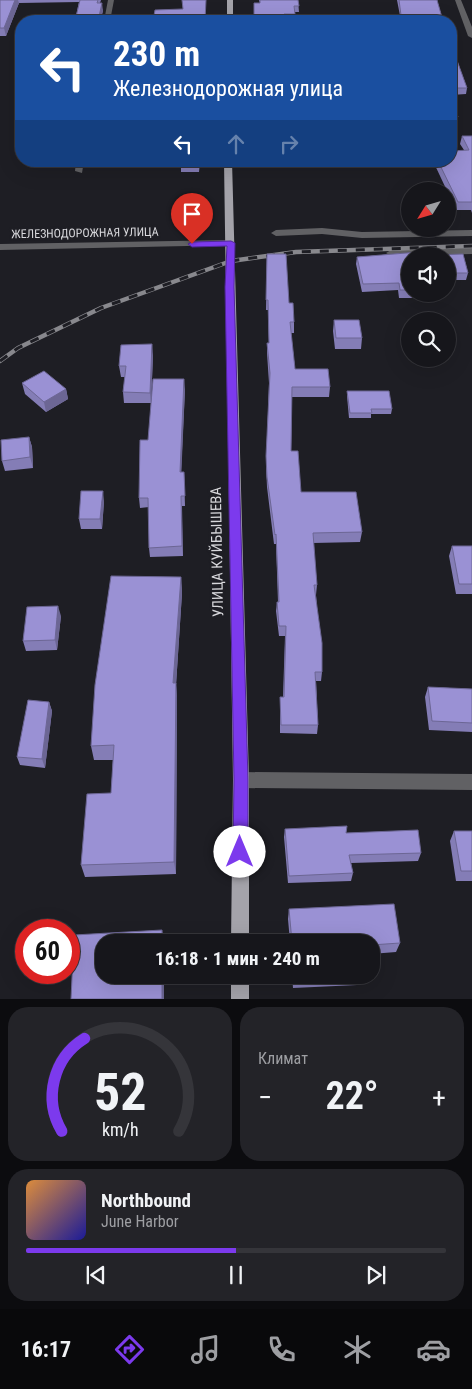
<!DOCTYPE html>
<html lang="ru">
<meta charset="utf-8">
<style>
body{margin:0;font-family:"Roboto Condensed",sans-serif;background:#232328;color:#f1f3f6;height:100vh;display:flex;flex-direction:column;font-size:19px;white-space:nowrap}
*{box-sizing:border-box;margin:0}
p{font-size:16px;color:#9e9fa3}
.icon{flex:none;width:28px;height:28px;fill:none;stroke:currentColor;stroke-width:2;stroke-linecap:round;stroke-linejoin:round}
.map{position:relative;height:999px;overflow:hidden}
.panel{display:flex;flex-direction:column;gap:8px;padding:8px;background:#0c0c0f;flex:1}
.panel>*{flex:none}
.hud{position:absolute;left:15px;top:15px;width:442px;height:152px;border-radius:20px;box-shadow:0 5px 20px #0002,0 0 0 1px #35353a;background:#1a4fa0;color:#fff;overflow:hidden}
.needle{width:32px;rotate:233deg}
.fabs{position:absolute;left:401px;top:182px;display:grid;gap:10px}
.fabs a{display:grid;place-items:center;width:55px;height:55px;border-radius:50%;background:#16161b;box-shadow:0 5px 20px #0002,0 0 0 1px #35353a;font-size:25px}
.speed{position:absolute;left:15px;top:919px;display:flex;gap:10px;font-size:25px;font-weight:700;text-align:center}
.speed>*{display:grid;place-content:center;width:65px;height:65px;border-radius:50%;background:#16161b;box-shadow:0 5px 20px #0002,0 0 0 1px #35353a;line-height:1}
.speed .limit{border:8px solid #d22;background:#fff;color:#111}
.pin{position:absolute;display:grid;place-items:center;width:42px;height:42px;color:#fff;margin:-51px -21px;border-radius:50% 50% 50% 0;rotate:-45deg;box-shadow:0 0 5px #0007}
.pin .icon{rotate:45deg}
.me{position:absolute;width:55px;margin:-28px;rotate:0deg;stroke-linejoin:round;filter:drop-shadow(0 0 4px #0008)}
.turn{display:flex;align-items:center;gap:18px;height:105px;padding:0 15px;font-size:22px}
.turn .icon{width:65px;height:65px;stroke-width:2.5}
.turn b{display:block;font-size:35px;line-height:42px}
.lanes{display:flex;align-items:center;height:48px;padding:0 15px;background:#0003;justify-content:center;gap:25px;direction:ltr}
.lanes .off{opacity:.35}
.big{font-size:38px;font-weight:700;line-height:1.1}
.panel .widget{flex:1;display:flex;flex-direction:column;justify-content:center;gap:8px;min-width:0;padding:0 18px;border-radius:20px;background:#232328}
.panel .dial{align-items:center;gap:0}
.dial svg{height:130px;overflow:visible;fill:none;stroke:#35353a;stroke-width:7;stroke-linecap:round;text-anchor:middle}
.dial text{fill:#f1f3f6;stroke:none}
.song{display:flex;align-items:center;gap:15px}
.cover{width:60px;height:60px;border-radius:8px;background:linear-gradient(135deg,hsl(30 70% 55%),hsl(240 70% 35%))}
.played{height:5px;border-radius:2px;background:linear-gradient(90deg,#7c3aed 50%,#35353a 50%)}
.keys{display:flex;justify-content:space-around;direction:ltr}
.heat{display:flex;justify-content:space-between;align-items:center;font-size:28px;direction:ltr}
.panel .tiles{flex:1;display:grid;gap:8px;grid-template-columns:1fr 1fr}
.widget:last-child{grid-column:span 2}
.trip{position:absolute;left:95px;top:934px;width:285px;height:50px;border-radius:20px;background:#16161b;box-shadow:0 5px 20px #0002,0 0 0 1px #35353a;font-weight:700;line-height:50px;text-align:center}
.tabs{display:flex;height:80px;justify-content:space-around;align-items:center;background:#09090b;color:#9e9fa3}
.tabs .icon{width:35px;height:35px}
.tabs .active{color:#7c3aed}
.tabs b{font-size:22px;color:#f1f3f6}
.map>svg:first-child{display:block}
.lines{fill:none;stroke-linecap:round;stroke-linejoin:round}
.minor{fill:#616164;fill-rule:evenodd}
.major{fill:#a4a3aa;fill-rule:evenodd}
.rail-casing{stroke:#88888d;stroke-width:4.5}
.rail{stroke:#1e1e24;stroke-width:3;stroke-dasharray:9;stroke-linecap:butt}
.wall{fill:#847db6}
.shaded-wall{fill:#6c6694}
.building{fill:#9a91d4;stroke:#6c6694}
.route{fill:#7c3aed;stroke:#51269a}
.labels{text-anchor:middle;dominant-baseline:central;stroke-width:5;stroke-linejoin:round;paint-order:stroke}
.far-street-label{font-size:12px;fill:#d8d8dc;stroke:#1e1e24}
.street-label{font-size:15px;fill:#d8d8dc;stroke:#1e1e24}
</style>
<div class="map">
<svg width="472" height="999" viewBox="0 0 472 999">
<rect width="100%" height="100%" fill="#1e1e24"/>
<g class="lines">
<!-- minor -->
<path class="minor" d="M108,0H114L110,21H104Z
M455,0H461L472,27V38L468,36Z
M76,161H84L82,173L75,171Z
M322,228L362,232L472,230V236L362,238L322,234L276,236L271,233L276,230Z
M231,240L234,241V245L0,250V244Z
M472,248V254L391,256L386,253L391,250Z
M241,772L472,774V790L241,788L235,785L233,780L235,775Z"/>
<!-- major -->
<path class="major" d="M227,0H233V21H227Z
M224,161H232L249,780V942H231L233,780Z
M231,975H249V999H231Z"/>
<defs>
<path id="rail" d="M0,361L18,348L101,308L231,261L296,252L472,246"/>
</defs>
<!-- rail casing -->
<use href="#rail" class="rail-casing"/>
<!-- rail -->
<use href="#rail" class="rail"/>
</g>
<!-- wall -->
<path class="wall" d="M0,0H101L100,3L103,11L100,21H75L79,2L19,3L6,36H0Z
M259,0H298L299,12H295V20H284L260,3Z
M397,0H437L443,21H401Z
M451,44L467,88L466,94L451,95Z
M451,96L458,117L456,124H451Z
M462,136H472V213L471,210H456L433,161H451L464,150L460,144Z
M181,161H200L199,172H181Z
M262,161H281L280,168H263Z
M431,251L433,255L463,254L468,273L466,280H448V256H410V294H428L427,298H399L398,290L362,292L356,264L357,257Z
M267,254L289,303L294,322V333H291L295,369L330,387L329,397H292L291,451L301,492L362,532L360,542L313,543L317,585L316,595L322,672L321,681H316L318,725L317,734L280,733V697H283L285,636H279L276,611L277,602H278L276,544H274L267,487L266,466L269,383L267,353V343H269L268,310H266Z
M334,320L362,338L361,349H335L333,331Z
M153,355L151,403H124L123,392L125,377H121L119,366Z
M22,383L66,389L68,399L46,412L25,394Z
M185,389L181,472H184L185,506H182L183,556L150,557L149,548V507L140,508L139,498L148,440Z
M347,391L392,409L391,414H371V418H349L347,396Z
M29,437L32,447L33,468L5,471L2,461Z
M104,501L102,529H81L79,519Z
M452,546H472V594H456L449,556Z
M181,577L182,593L176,685L177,698L176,874L85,877L81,865L111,793L113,760H94L91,746Z
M61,616L57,650L26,651L23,641Z
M428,687L472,689V732L429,730L425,697Z
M49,702L52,711L45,768L20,765L17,757Z
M285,829L346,833L421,853L418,861L351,863L353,873L351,881L288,883L284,837Z
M454,831H472V881H456L450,841Z
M289,909L400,943L396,952L371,954V942H290L288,919Z
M292,975H360V977L357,985L293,988Z"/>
<!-- shaded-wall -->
<path class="shaded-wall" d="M15,0H18L19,3L6,36L4,28Z
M102,3L103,11L100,21H98Z
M152,344L153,355L151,403L150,393Z
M184,379L185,389L181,481L180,472Z
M66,389L68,399L46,412L44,402Z
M29,437L32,447L33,468L30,457Z
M103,491L104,501L102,529L100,519Z
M181,577L182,593L176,685L177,698L176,874L174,862L173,683Z
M58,606L61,616L57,650L55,640Z
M49,702L52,711L45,768L42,759Z
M162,930L164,940V942H162Z
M162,975H164V999H162Z"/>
<!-- building -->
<path class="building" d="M0,0H15L4,28H0Z
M80,0H98L97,3H102L98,21H75Z
M182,0H206L205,21H153L155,10L183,9Z
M260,0H298L299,6H294L295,14H284V21H254V3H260Z
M399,0H437L443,21H431V16L401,15Z
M451,44L467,88H451Z
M451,96L458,117H451Z
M462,136H472V202H458L438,161H451V151L469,150Z
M181,161H199L198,165L180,164Z
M431,251L433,255L463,254L468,273H448V256H410V290H400L399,283L363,284L357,257Z
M267,254H286L289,303H293L294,322H290L295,369H328L330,387H292L291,451H298L301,492H356L362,532L313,533L317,585H314L322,643V672H315L318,725H281L280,697H284L286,626H279L277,602H279L276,534L275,535L267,477L266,456L270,373L267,343H269L268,300H266Z
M334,320H359L362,338H336Z
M152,344L150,393L123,392L126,366H119L121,345Z
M44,371L66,389L44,402L22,383Z
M153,379H184L180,472H184L185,496H181L182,546L149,548L148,498H139L140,440H148Z
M347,391H389L392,409H371L372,413H350Z
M29,437L30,457L2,461L1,440Z
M81,491H103L100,519H79Z
M452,546H472V584H459Z
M111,576L181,577L173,683H176L174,862L81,865L87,794L111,793L114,745L91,746L95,685Z
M58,606L55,640L23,641L27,607Z
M428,687L472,689V723L432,721Z
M28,700L49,702L42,759L17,757Z
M347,826L346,833L418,830L421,853L349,855L353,873L289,876L285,829Z
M454,831H472V871H461Z
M394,904L400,943L371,945V942H292L289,909Z
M162,930V942H104V975H162V999H71L74,935Z
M294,975H360V977L295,980Z"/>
<!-- route -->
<path class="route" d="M231,241L235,243L234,287L248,780V852L246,857L240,860L235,857L233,852L234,780L225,287L227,246L192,247L188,244L192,242Z"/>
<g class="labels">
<!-- far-street labels -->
<g class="far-street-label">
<text transform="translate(85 233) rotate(-1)">ЖЕЛЕЗНОДОРОЖНАЯ УЛИЦА</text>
</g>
<!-- street labels -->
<g class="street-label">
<text transform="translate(217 552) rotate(-91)">УЛИЦА КУЙБЫШЕВА</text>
</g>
</g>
</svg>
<div class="fabs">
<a><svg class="needle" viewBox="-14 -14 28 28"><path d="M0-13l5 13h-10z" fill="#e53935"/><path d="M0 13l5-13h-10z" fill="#9e9fa3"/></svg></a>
<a><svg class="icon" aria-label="sound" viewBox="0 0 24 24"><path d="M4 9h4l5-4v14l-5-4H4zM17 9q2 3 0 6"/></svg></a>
<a><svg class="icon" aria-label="search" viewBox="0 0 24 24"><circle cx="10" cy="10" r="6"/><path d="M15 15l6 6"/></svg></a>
</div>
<div class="speed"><div class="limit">60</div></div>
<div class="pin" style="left:192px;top:244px;background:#d93025"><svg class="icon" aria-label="arrive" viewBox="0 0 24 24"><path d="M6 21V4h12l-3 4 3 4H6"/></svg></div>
<svg class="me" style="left:240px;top:852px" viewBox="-20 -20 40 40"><circle r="19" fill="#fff"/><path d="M0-13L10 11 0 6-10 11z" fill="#7c3aed"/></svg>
<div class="trip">16:18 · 1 мин · 240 m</div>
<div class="hud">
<div class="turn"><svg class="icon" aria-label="left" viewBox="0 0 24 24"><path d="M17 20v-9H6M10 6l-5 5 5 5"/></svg><div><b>230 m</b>Железнодорожная улица</div></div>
<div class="lanes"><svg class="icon" aria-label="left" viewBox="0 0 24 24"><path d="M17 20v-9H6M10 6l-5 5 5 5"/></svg><svg class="icon off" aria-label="ahead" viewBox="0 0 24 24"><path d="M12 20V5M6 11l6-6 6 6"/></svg><svg class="icon off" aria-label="right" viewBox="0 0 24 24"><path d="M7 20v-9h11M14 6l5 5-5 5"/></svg></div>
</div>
</div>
<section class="panel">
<div class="tiles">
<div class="widget dial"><svg viewBox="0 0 100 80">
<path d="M14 69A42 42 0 1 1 86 69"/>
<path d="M14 69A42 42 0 0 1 28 12" stroke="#7c3aed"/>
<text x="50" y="56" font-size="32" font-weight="700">52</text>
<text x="50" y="72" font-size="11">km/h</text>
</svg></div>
<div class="widget"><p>Климат</p>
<div class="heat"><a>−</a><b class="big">22°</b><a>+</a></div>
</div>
<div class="widget">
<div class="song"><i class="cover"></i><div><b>Northbound</b><p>June Harbor</p></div></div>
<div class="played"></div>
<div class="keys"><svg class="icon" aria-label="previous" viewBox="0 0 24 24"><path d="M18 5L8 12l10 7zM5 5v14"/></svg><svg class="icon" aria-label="pause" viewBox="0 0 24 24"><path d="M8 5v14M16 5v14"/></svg><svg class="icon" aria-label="next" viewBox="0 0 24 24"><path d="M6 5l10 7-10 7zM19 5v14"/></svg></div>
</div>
</div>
</section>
<nav class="tabs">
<b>16:17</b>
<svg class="icon active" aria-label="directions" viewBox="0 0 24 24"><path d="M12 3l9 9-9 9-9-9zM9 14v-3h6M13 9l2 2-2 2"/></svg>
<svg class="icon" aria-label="music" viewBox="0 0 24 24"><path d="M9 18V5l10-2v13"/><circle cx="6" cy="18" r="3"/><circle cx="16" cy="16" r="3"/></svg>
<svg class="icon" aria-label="phone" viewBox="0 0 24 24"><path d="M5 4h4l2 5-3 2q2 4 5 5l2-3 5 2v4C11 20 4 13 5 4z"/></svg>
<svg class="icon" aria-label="climate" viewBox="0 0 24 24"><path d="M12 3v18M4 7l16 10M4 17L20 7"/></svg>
<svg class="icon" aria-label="car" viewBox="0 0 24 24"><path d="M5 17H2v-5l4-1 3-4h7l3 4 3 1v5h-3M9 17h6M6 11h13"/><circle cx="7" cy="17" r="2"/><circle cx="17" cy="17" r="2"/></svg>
</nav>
